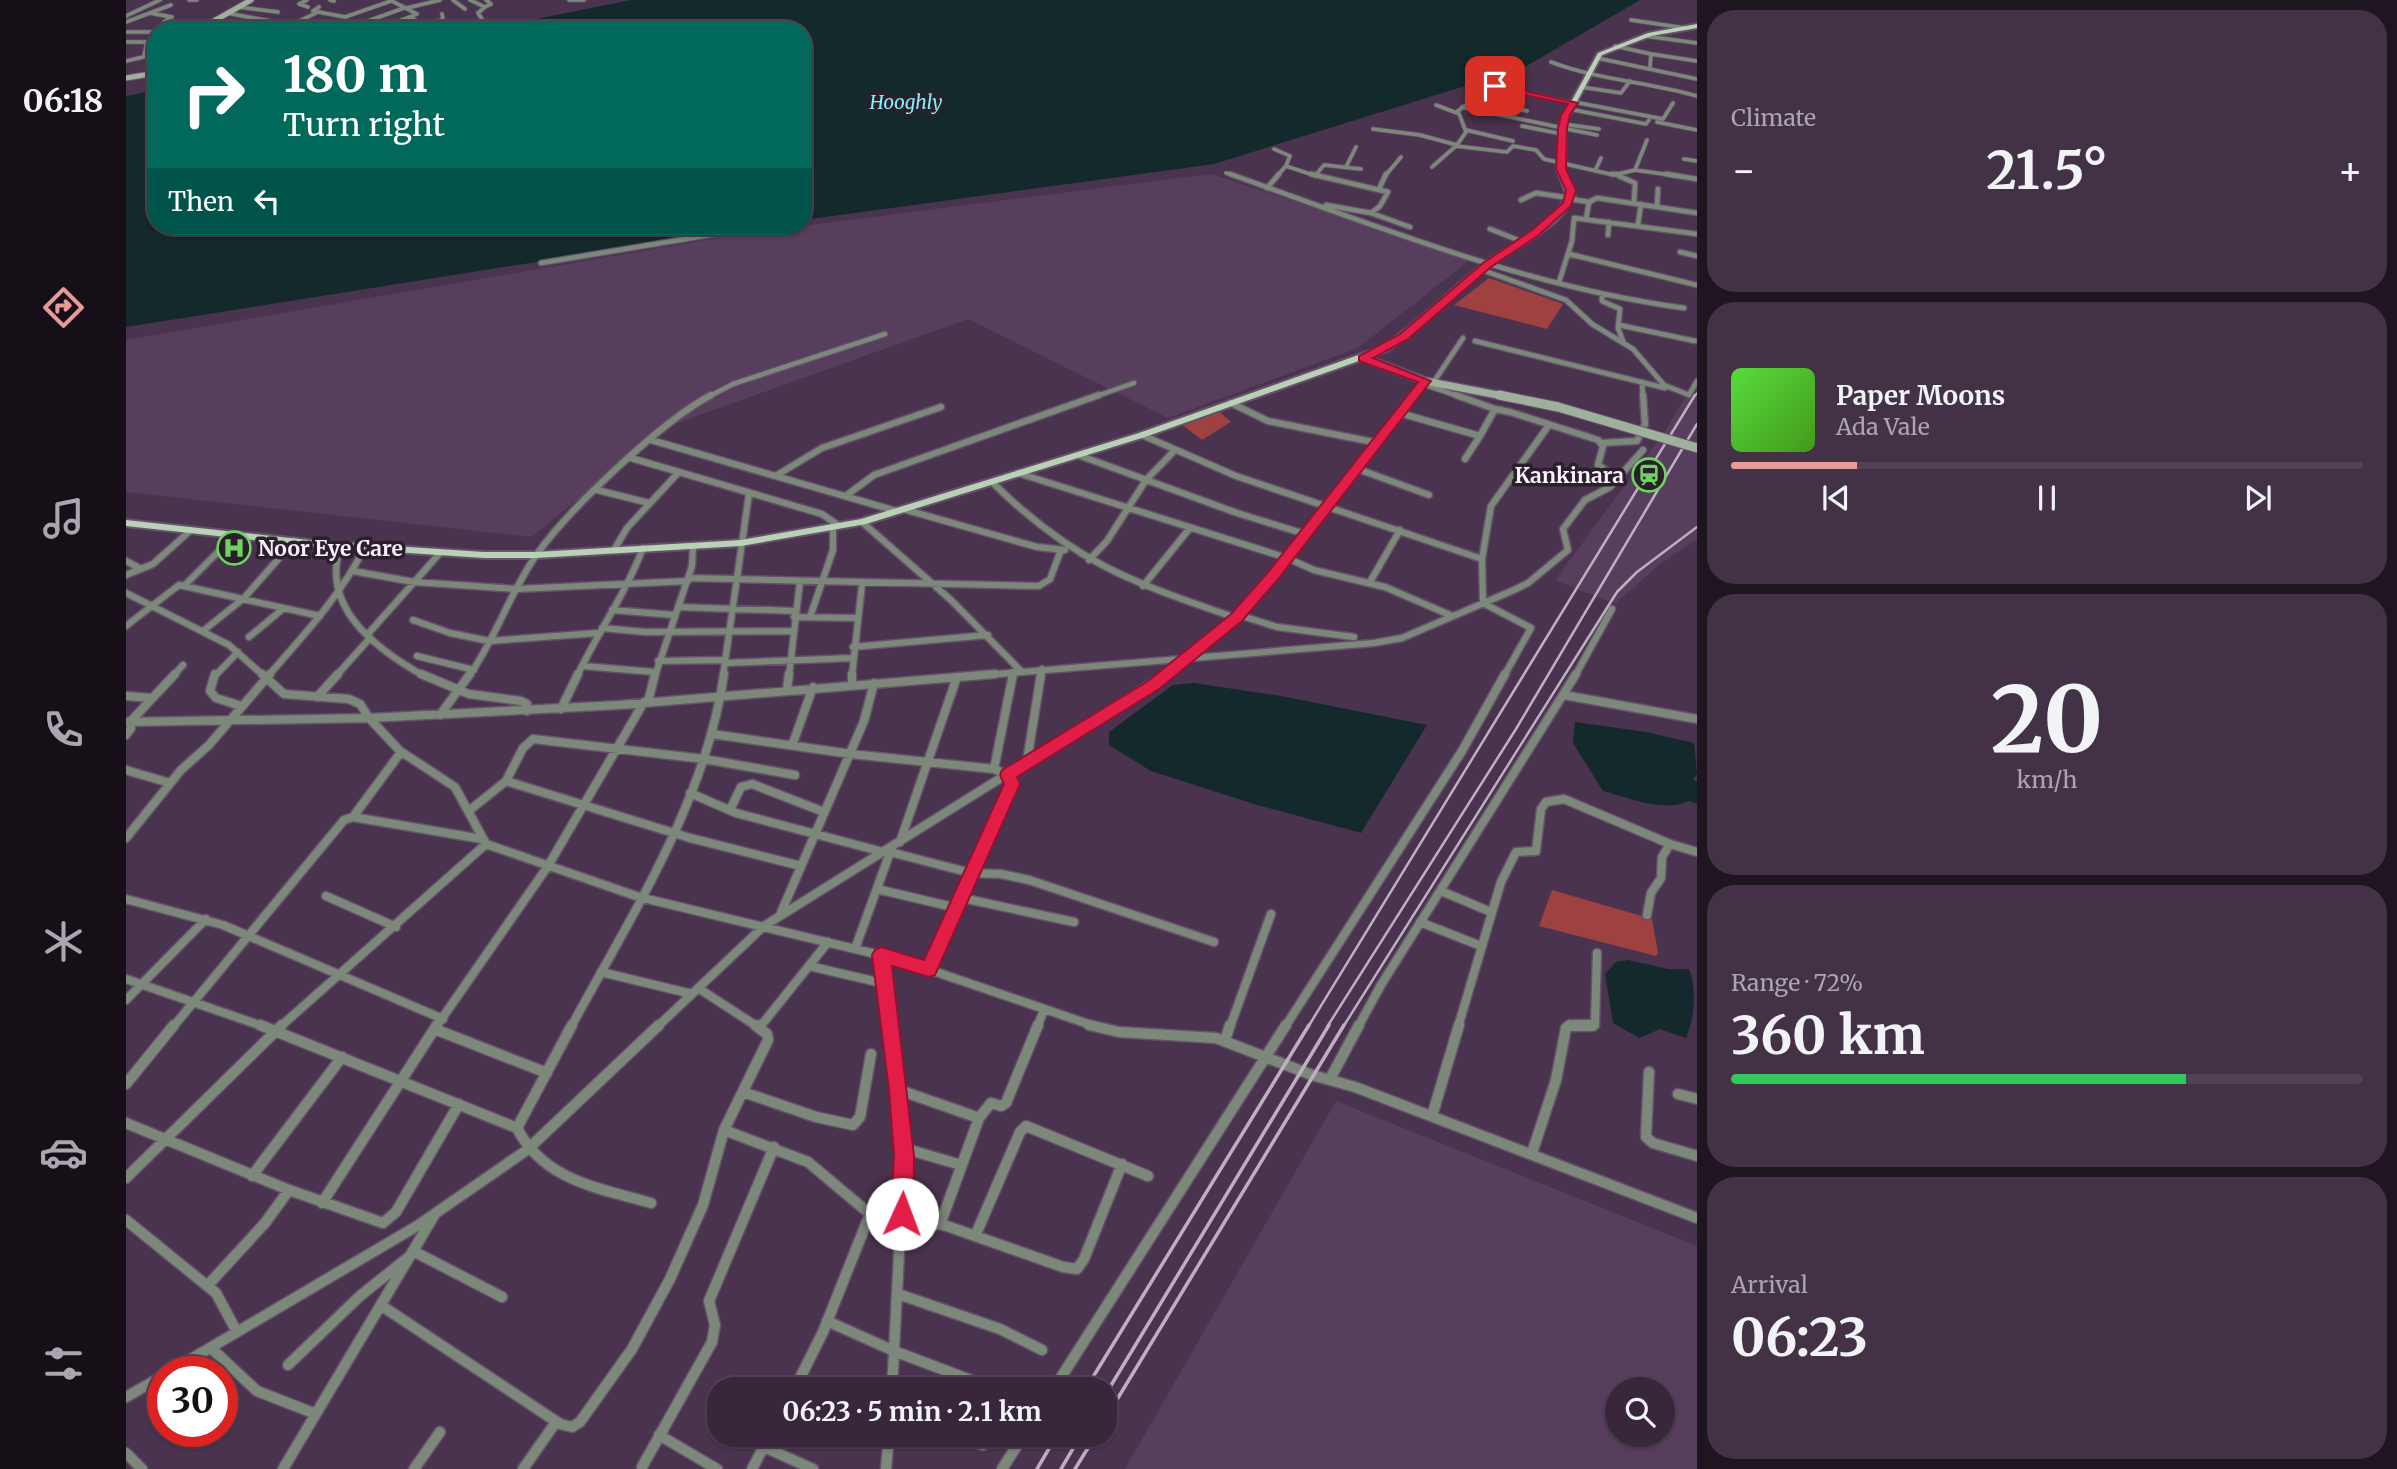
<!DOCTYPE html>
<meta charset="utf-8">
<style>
body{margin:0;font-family:Merriweather,serif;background:#433245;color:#f1f3f6;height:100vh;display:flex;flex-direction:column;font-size:26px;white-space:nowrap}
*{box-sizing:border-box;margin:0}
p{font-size:23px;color:#aba5af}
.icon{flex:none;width:38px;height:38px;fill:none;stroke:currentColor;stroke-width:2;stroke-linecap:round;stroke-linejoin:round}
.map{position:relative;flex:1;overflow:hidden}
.sheet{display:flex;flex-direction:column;gap:10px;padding:10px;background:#1f1520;width:700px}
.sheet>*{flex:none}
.guide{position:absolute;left:21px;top:21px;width:665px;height:214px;border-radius:28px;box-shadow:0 2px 5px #0004,0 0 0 2px #524354;background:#00695c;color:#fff;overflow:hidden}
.controls{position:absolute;left:1479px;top:1377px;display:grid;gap:14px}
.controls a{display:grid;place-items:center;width:70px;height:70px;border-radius:50%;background:#38263a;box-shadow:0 2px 5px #0004,0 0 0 2px #524354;font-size:35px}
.speed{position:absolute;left:21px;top:1356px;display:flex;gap:14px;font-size:35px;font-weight:700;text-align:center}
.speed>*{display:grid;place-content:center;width:91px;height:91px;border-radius:50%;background:#38263a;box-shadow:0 2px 5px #0004,0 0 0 2px #524354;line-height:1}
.speed .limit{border:10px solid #d22;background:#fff;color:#111}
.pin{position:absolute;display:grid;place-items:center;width:60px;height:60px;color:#fff;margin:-30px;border-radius:14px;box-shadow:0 4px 10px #0006}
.me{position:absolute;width:77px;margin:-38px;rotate:2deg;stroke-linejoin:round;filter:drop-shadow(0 0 5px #0008)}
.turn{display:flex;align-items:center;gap:24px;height:147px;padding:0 21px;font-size:32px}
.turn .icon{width:91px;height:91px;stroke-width:2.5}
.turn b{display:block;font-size:49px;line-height:60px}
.then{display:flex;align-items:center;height:66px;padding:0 21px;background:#0003;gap:14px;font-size:26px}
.big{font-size:52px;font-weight:700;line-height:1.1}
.sheet .widget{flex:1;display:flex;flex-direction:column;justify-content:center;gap:10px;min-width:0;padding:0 24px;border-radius:28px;background:#433245}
.sheet .dial{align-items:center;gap:0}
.dial b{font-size:91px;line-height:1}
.song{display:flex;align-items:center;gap:21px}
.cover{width:84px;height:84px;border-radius:10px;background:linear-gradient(135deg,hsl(110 70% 55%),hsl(100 70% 35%))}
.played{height:7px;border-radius:4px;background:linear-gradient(90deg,#e69b98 20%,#524354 20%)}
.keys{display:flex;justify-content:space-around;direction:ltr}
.heat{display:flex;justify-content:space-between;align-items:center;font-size:38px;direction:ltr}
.charge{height:10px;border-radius:5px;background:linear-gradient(90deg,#34c759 72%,#524354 0)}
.trip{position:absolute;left:581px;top:1377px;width:410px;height:70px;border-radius:28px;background:#38263a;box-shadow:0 2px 5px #0004,0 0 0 2px #524354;font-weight:700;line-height:70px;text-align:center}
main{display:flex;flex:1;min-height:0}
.dock{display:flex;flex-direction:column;width:126px;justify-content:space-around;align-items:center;background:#160f17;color:#aba5af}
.dock .icon{width:49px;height:49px}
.dock .current{color:#e69b98}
.dock b{font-size:32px;color:#f1f3f6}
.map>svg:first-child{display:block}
.built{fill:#583e5d;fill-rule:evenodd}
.green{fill:#9f4041}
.water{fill:#13292b}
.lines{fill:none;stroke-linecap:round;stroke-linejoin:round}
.street-far4-casing{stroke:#66516a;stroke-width:5}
.street-far3-casing{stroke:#66516a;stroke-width:7}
.street-far2-casing{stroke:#66516a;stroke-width:9}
.street-far1-casing{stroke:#66516a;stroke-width:11}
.street-casing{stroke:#66516a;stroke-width:13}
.secondary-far2-casing{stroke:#66516a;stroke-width:7}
.secondary-far1-casing{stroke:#66516a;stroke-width:10}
.secondary-casing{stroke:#66516a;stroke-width:11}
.primary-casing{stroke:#66516a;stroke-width:4}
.street-far4{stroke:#7c887a;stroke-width:3.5}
.street-far3{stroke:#7c887a;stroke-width:4.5}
.street-far2{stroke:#7c887a;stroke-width:6}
.street-far1{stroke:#7c887a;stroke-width:8}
.street{stroke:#7c887a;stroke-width:10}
.secondary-far2{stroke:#9fb19c;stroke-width:5}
.secondary-far1{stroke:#9fb19c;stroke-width:7}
.secondary{stroke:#9fb19c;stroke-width:9}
.primary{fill:#b9d1b6;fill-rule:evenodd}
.rail-far2{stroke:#beafc1;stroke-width:2}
.rail-far1{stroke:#beafc1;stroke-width:2.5}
.rail{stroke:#beafc1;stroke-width:3.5}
.secondary-bridge-casing{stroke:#66516a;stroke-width:11;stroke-linecap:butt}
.secondary-bridge{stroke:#9fb19c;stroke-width:9}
.route{fill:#e11d48;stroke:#92132f;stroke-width:2}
.labels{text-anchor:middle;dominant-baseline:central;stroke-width:7;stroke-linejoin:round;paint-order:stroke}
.far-water-label{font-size:19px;font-style:italic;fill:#81f0f9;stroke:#2a1f2b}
.poi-label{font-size:21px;font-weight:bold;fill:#fcf0fe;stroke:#2a1f2b;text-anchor:end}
</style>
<main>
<nav class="dock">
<b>06:18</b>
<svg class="icon current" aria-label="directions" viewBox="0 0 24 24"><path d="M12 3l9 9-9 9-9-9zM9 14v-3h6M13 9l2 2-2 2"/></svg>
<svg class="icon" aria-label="music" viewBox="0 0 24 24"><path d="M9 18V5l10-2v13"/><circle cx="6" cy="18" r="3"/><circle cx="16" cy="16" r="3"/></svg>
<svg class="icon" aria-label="phone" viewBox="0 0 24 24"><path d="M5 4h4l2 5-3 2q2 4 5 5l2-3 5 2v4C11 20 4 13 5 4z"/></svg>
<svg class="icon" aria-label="climate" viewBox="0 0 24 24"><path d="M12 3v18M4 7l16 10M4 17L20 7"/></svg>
<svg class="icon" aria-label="car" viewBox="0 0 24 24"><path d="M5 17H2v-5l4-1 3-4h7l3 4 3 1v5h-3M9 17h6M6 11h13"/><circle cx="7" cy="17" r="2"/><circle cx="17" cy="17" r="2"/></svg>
<svg class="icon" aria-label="filters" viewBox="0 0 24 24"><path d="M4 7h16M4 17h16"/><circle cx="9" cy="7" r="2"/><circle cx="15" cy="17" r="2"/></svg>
</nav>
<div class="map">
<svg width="1571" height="1469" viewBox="0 0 1571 1469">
<rect width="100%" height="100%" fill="#4a334e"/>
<!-- built -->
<path class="built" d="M1085,174L1345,259L1232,348L1042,418L842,319L546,425L405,537L0,492V340L621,233Z
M1571,377V539L1534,564L1489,604L1429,580L1540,430Z
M1210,1101L1571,1246V1469H999ZM1491,1390H1536V1435H1491Z"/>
<!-- green -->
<path class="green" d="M1363,278L1437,304L1421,329L1328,305Z
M1093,411L1105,422L1076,440L1055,424Z
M1426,890L1526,919L1532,953L1530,956L1413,926Z"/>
<!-- water -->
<path class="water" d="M505,0H1514L1397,68L1088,164L677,220V30H356Z
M30,90V226H637L0,327V96Z
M1068,683L1155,696L1301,725L1235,833L1128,804L1025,771L983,745V732L1047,685Z
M1449,722L1520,732L1568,743L1571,773L1567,780L1571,782V804L1563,801C1537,813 1504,798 1477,791L1447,743Z
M1502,960L1542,969H1563C1571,989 1569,1017 1560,1038L1534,1029L1513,1038L1487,1023L1479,974L1490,962Z"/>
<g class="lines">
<defs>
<path id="street-far4" d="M63,0H71
M181,0L173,4L182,7
M204,0L208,1
M264,0L291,14L284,17L296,24L286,28
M327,0L339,9
M344,0L359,7L365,4L360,0
M443,0H458
M112,7L152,12
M193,7L187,11L219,17L265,1
M281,8L314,0
M24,13L46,17L38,22L49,25L44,30
M101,13L192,30
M0,16L34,0
M356,19L352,13L359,7
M1505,20L1559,28
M0,22L45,5
M196,23L216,30
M167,24L190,13
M296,24L317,20L316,14
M133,27L148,30
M128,30L141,20
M217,30L278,8
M249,30L284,17
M0,32H30
M1519,36L1571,43
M0,42H21L18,56
M1489,46L1525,54
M1471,58L1571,79
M0,61L30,54
M1425,62C1472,80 1523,82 1571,96
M1524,67L1525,54L1571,61
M1455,87L1495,93L1504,81
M1347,100L1401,111
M1448,102L1537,119L1547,103
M1310,105L1331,113
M1336,107L1437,128
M1443,109L1520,124L1523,120
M1531,122L1571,130
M1437,124L1473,129
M1396,126L1436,134
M1247,129L1294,135L1331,145
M1441,129L1471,135
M1340,130L1387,141
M1330,146L1381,152L1387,146L1410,150L1418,159L1488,175L1509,170L1552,176
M1148,149L1164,156L1160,166
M1558,159L1571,161
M1220,167L1230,147
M1306,167L1331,145L1340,132L1332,111L1365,87L1448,103
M1509,170L1521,140
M1469,171L1475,158
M1100,173L1109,176
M1151,176L1160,166L1190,176
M1189,176L1198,165L1235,169
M1259,176L1275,157"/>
<path id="street-far3" d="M1104,174C1253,227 1401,287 1558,308
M1185,174L1262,192L1254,206L1245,213
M1486,174H1490
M1540,174L1571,179
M1493,176L1509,183L1508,203
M1141,188L1153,174
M1253,189L1260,174
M1444,199L1463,202
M1395,200L1410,193L1444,198
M1200,205L1245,213L1284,227
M1531,206L1532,189
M1460,219L1463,202L1471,198L1571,213
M1512,224L1515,204
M1364,229L1397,242
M1482,235L1483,222
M1554,252L1571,256
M1443,254L1571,285
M415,263L638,226
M1356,270L1440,300L1466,324L1507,349L1538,385L1563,395L1571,381
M1433,282L1446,241L1448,218L1571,234
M1476,294V301L1494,309L1492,328L1497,341
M1493,325L1569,341
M1349,341L1539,388
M1516,382L1517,397
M1307,383L1337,338
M1297,384L1335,397
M582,397L607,384L759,334
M968,397L1008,383
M1286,397L1299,381"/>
<path id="street-far2" d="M1330,395L1369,409
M1105,403L1142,421L1252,443
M1277,414L1354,436L1339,459
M1016,435L1110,476L1356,559
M1354,436L1369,409L1384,412L1472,440L1477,446L1472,465L1491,478
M525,440L770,511
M1475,443L1511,441L1519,424L1517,395
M952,455L1111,513L1179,534
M505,458L696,514L712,525
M1232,469L1303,495
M892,473L1161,558L1188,570L1259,587L1324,615
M651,475L696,448L815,407
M866,482C947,562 1005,582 1110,618
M471,490L523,503
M721,495L748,475L973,395
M777,509L911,547L939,550
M736,522L825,600L895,671
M215,545C193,607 250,649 298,676
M488,550L501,528L552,473
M963,560L981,541L1020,480L1048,451
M0,561L15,569
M227,571L288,582L391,589L562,581
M0,575L27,564L65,530
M562,578L913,586L924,579L935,550
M1244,582L1274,530
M59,585L109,535
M1017,586L1064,528
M0,593L103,645L138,676
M552,607L669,611
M486,610L549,615
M1113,615L1151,627L1228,637
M668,617L731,618
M684,617L707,550V526
M287,620L324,633L363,641L472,633
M0,626L53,585L194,616
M476,628L519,632L667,631
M77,631L118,598L168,541
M241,635L314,553
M123,637L158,608
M727,647L862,635
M291,656L348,670
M532,661L599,660
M599,663L727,658
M457,666L528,672
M47,676L57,665
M89,676L112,652
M142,676C178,635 215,595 239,547
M210,676L244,638
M343,676C370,638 384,592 411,554C443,509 536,421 585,395
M451,676C472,632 500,593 517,548
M529,676L566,566L567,547
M597,676L623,494
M663,676L674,581
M726,676L736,584
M848,676L1248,643L1276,638L1388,590L1402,583L1442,550L1437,529L1459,500L1484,487L1517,450
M886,676L887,672
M915,676L916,669
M1039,676L1097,629L1135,591L1288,395
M1378,676L1405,628L1357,603L1356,559L1365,506L1423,425
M1449,676L1486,609"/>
<path id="street-far1" d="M89,674L84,691L90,698L115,706
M136,674L158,694L223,699L234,704L243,718
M295,674L343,694L395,701L401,704V711
M869,674L493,705L243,718L274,751L329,787L360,844L513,897L775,960L971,1027
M726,684V674
M661,689L663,674
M1438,695L1571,719
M0,696L25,698
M191,697L212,674
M522,702L529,674
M435,709L452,674
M314,715L344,674
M5,721L49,674
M0,722L243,718
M586,734L725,754L868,769L882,775L886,784L803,969
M0,735L5,728
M667,743L687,687
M901,761L915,674
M868,769L887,674
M0,770L44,783
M380,781L397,748L407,739L578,759L669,775
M564,793L610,813L757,852
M344,810L380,781L564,838L675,866
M604,810L615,787L626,784L698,812
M227,817L275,752
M0,838L55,770L83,745L144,674
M774,842L831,677
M764,852L845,873L875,874L903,880L1088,942
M751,889L831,908
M1315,891L1365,912
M200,896L270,927
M836,898L948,922
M0,899L97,925L317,1019
M654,915L738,721L748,683
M1521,915L1525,893L1535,878L1536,857L1544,844
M1294,922L1355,946
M729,949L766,847
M755,955L766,1027
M683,966L760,984
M475,972L566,994
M0,979L139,1027
M572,988L632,1027
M0,1000L80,919
M47,1027L218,820L227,817L356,839
M154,1027L360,844
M310,1027L422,866L518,702
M445,1027C505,916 580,801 598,674
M531,1027L638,926L1041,674
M634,1027L702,942
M911,1027L918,1010
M1104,1027L1145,914
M1159,1027L1336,751L1379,674
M1232,1027L1255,985L1450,674
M1332,1027L1375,882L1390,852L1410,851L1415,809L1420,802L1438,799L1544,844L1571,852
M1441,1027H1467L1469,1024L1471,953"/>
<path id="street" d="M134,1025L391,1128C418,1181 473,1188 525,1203
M629,1025L633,1028L635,1025
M765,1025L778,1156L766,1390
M963,1025L993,1032L1090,1038L1186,1075L1229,1087L1571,1218
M1449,1025H1468
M311,1030L421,1073
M1099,1040L1104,1025
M1523,1072L1520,1137L1527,1143L1571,1156
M1204,1079L1233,1025
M0,1084L48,1025
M773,1090L853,1118L815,1222
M617,1092L690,1117L727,1125L734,1117L745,1054
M1552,1094L1571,1099
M1306,1116L1333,1025
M853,1118L865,1103L875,1106L880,1103L912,1025
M0,1123L163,1190L257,1223L270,1212L333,1104
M391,1128L446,1025
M598,1130L682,1162L744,1214
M777,1148L835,1165
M1406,1153L1430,1080L1440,1028L1444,1025
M126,1176L216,1057
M0,1178L156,1025
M196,1203L311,1025
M0,1220L90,1293L111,1332
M850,1234L894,1132L900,1126L1022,1176
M82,1285L139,1223L163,1190
M772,1294L874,1329L916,1350
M256,1306L434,1424L446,1427L454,1422L506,1349L544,1279L577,1205L598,1130L642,1040L641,1034L633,1028
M701,1321L768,1351L871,1390
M85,1348L131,1391L190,1414
M162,1365L234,1296L289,1252L376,1297
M43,1372L291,1226L401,1150L533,1025
M668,1390L697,1332L744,1214L818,1225L937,1267L951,1269L958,1259L996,1164
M927,1390L1160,1025
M0,1397L37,1376
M533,1435L591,1469
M831,1435L857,1445
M638,1447L687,1469
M0,1453L16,1469
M516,1467L586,1342L589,1325L583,1301L648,1147
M157,1469L309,1214
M288,1469L314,1432
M397,1469L430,1422
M626,1469L644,1435
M760,1469L763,1435
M876,1469L898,1435"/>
<path id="secondary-far2" d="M72,30L125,0
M0,78L30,73"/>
<path id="secondary-far1" d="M1238,358L1299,381L1382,397"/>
<path id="secondary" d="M1373,395L1432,407"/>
<path id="primary" d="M1571,24V28L1525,36L1476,55L1440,122L1439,169L1449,196C1432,231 1391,245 1362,268C1328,295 1298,327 1261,351L1019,437L740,524L615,546L410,558H358L192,547L0,526V520L192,541L358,552H410L615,540L735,519L1013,433L1255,347C1292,323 1322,291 1357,264C1385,243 1425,228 1441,196L1431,169L1434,122L1472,53L1522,33Z"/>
</defs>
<!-- street-far4 casing -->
<use href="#street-far4" class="street-far4-casing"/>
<!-- street-far3 casing -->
<use href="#street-far3" class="street-far3-casing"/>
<!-- street-far2 casing -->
<use href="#street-far2" class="street-far2-casing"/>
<!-- street-far1 casing -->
<use href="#street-far1" class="street-far1-casing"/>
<!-- street casing -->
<use href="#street" class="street-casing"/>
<!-- secondary-far2 casing -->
<use href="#secondary-far2" class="secondary-far2-casing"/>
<!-- secondary-far1 casing -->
<use href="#secondary-far1" class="secondary-far1-casing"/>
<!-- secondary casing -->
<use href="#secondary" class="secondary-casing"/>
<!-- primary casing -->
<use href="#primary" class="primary-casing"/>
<!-- street-far4 -->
<use href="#street-far4" class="street-far4"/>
<!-- street-far3 -->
<use href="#street-far3" class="street-far3"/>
<!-- street-far2 -->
<use href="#street-far2" class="street-far2"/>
<!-- street-far1 -->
<use href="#street-far1" class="street-far1"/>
<!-- street -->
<use href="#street" class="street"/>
<!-- secondary-far2 -->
<use href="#secondary-far2" class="secondary-far2"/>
<!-- secondary-far1 -->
<use href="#secondary-far1" class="secondary-far1"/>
<!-- secondary -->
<use href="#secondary" class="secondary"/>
<!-- primary -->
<use href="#primary" class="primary"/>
<!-- rail-far2 -->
<path class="rail-far2" d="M1568,397L1571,393"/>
<!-- rail-far1 -->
<path class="rail-far1" d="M1182,1027L1569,395
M1201,1027L1390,729L1571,424
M1217,1027L1491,592L1511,572L1571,527"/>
<!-- rail -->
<path class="rail" d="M959,1390L1183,1025
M978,1397L1203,1025
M978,1421L1218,1025
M911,1469L931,1435
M935,1469L955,1435
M949,1469L970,1435"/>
<defs>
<path id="secondary-bridge" d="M1432,407L1571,448"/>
</defs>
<!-- secondary-bridge casing -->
<use href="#secondary-bridge" class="secondary-bridge-casing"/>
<!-- secondary-bridge -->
<use href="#secondary-bridge" class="secondary-bridge"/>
</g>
<!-- route -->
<path class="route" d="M1366,84L1452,103L1444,115L1441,128L1440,169L1450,190L1445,206L1413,235L1365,267L1282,339L1247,358L1305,381L1153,578L1116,621L1033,689L891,777L894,784L809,975L803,977L766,966L788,1156L787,1214L784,1222L776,1225L769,1222L765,1214L768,1156L763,1090L746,955L749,950L755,947L798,960L878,784L874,775L876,770L1022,681L1105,614L1143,571L1292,382L1233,361V356L1274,334L1357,263L1406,230L1437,203L1440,190L1430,169L1432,128L1435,115L1442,104L1366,88Z"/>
<!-- icons -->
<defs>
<symbol id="station-ring" viewBox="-11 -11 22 22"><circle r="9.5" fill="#2a1f2b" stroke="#6dd361" stroke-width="1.5"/><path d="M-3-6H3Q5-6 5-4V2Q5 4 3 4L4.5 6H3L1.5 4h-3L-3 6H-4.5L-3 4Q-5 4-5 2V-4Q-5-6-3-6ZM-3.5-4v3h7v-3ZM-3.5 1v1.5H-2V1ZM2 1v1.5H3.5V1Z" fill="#6dd361"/></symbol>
<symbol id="hospital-ring" viewBox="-11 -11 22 22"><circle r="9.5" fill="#2a1f2b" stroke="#6dd361" stroke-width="1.5"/><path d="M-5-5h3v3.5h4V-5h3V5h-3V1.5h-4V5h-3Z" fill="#6dd361"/></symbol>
</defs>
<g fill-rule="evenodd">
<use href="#station-ring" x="1504" y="456" width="38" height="38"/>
<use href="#hospital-ring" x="89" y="529" width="38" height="38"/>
</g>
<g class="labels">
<!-- far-water labels -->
<g class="far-water-label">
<text x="780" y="102">Hooghly</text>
</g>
<!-- poi labels -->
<g class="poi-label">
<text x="1498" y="475">Kankinara</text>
<text x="132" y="548" text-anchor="start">Noor Eye Care</text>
</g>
</g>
</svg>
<div class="controls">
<a><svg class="icon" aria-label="search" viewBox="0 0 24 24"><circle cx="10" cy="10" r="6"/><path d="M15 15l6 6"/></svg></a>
</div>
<div class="speed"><div class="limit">30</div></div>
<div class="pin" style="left:1369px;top:86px;background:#d93025"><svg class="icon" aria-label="arrive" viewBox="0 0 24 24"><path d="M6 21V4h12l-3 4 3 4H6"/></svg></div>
<svg class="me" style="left:776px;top:1214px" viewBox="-20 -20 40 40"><circle r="19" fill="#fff"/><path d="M0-13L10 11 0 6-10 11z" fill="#e11d48"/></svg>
<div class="trip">06:23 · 5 min · 2.1 km</div>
<div class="guide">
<div class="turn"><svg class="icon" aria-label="right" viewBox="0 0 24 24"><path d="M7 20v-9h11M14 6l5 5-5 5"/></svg><div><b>180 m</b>Turn right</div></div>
<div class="then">Then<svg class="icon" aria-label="left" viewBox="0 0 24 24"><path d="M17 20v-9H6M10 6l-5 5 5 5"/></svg></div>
</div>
</div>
<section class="sheet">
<div class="widget"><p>Climate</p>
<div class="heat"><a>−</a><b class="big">21.5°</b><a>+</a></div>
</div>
<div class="widget">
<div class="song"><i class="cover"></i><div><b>Paper Moons</b><p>Ada Vale</p></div></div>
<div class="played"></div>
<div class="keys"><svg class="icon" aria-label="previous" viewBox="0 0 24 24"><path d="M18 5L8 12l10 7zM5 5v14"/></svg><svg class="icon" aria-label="pause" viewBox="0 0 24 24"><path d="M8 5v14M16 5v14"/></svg><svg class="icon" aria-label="next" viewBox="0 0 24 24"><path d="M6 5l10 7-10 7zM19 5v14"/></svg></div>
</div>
<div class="widget dial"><b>20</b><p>km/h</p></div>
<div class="widget"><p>Range · 72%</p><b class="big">360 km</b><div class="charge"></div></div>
<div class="widget"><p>Arrival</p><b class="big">06:23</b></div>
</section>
</main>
